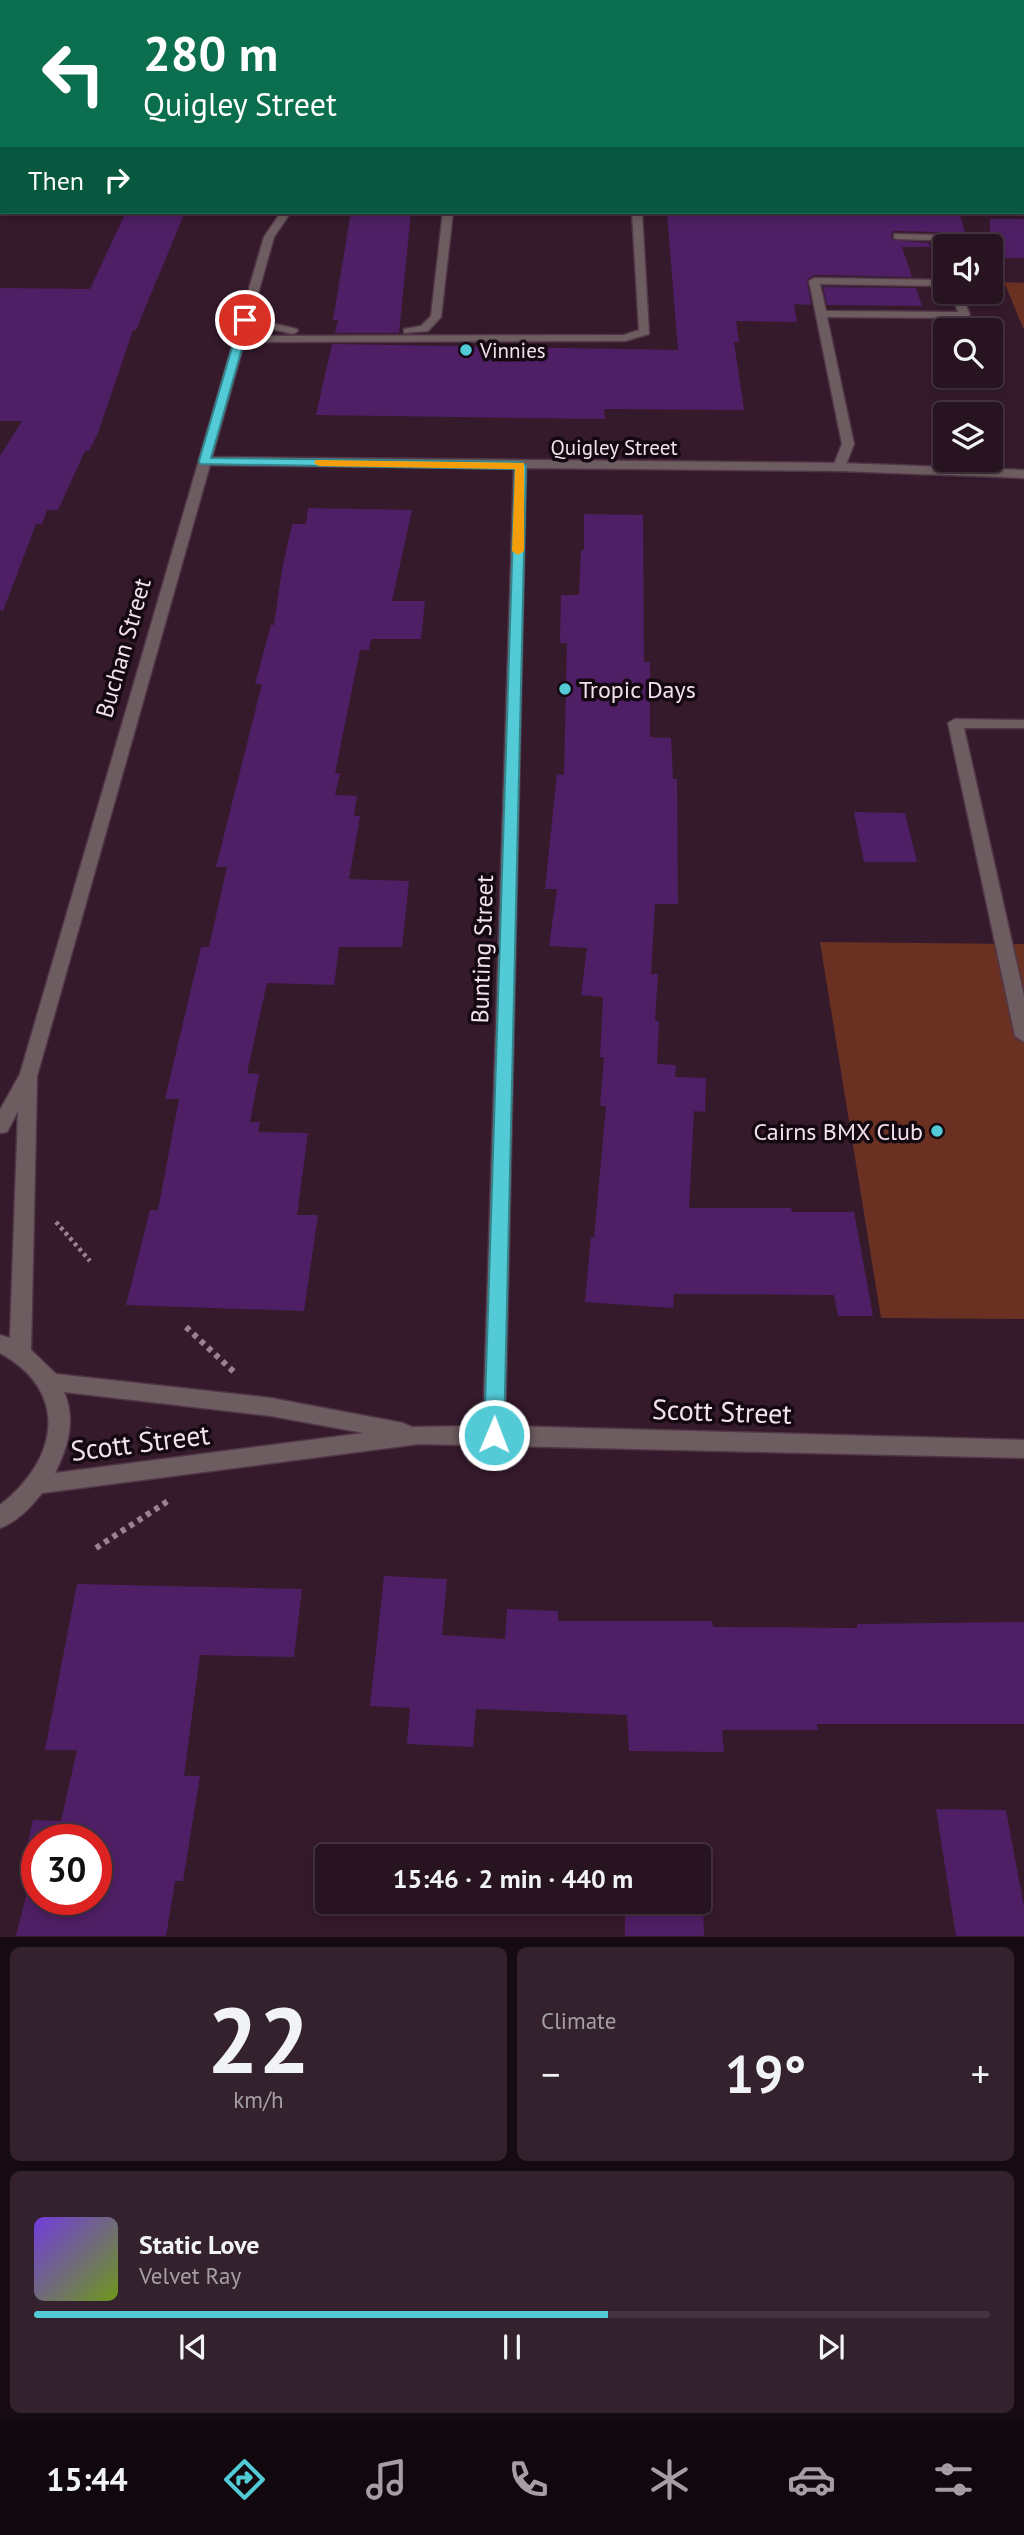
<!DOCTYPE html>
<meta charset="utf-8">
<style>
body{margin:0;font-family:"PT Sans",sans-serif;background:#34212e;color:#f1f3f6;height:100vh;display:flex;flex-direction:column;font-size:26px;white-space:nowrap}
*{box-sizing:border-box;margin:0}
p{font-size:23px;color:#a59ea5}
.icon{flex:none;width:38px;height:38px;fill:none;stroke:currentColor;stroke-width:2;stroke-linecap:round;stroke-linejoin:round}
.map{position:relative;height:1937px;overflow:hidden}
.panel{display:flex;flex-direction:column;gap:10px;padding:10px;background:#160b12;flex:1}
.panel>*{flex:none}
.hud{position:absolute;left:0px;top:0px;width:1026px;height:214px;box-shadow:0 4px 10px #0003,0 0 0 2px #44333f;background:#0b6e4f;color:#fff;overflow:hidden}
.controls{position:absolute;left:933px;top:234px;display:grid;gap:14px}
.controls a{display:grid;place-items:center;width:70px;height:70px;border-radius:7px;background:#281421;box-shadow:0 4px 10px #0003,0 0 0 2px #44333f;font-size:35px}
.speed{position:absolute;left:21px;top:1824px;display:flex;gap:14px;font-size:35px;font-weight:700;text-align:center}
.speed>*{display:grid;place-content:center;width:91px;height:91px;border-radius:50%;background:#281421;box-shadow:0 4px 10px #0003,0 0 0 2px #44333f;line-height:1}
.speed .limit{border:10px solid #d22;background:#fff;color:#111}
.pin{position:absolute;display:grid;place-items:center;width:60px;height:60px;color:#fff;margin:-30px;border:4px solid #fff;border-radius:50%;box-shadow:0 2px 7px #0007}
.me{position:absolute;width:77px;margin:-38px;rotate:1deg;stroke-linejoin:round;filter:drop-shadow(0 0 5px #0008)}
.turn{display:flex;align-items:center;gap:24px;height:147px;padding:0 28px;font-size:32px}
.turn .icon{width:91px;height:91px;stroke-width:2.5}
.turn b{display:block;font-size:49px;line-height:60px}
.then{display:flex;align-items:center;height:66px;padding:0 28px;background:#0003;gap:14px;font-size:26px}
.big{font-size:52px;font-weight:600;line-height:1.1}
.panel .tile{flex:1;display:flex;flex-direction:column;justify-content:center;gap:10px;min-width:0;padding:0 24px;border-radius:10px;background:#34212e}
.panel .dial{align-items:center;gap:0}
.dial b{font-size:91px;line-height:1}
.song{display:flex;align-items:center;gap:21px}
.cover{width:84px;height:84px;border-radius:10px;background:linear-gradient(135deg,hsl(260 70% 55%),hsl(80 70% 35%))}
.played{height:7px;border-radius:4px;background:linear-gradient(90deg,#52cbd7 60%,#44333f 60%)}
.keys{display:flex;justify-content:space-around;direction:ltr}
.heat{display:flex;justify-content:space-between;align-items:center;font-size:38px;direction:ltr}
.panel .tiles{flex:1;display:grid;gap:10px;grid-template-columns:1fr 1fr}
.tile:last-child{grid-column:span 2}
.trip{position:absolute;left:315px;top:1844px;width:396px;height:70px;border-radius:7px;background:#281421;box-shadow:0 4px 10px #0003,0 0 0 2px #44333f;font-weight:600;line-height:70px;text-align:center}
.dock{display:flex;height:112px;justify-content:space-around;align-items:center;background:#10080d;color:#a59ea5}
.dock .icon{width:49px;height:49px}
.dock .current{color:#52cbd7}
.dock b{font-size:32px;color:#f1f3f6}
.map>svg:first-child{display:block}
.green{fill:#6a3123}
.building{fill:#4f1f65;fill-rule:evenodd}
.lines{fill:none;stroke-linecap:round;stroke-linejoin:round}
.service-casing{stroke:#503647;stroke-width:3}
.minor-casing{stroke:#503647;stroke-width:3}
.primary-casing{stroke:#503647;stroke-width:3}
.path-far1{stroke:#998391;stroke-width:4.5;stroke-dasharray:3.5 3.5;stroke-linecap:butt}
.path{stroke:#998391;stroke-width:6;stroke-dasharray:5 5;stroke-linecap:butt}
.service{fill:#6e5d60;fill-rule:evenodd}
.minor{fill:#6e5d60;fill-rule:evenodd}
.primary{fill:#b8959b;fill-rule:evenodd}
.route{fill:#52cbd7;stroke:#35848c;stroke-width:2}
.slow{fill:#f59e0b}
.poi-dot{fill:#52cbd7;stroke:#150911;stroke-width:2.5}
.labels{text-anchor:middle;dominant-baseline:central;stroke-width:7;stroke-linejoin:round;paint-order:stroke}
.far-poi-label{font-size:21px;fill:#f3e1ec;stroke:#150911;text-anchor:start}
.far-street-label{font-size:21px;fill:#f3e1ec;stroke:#150911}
.street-label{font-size:24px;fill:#f3e1ec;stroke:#150911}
.poi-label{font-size:24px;fill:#f3e1ec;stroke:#150911;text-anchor:start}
.near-street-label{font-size:28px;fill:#f3e1ec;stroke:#150911}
</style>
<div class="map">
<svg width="1024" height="1937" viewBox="0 0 1024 1937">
<rect width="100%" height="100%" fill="#351a2c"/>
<!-- green -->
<path class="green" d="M1004,282L1024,283V330Z
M820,942L1024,944V1319L881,1318Z"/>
<!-- building -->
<path class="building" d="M126,212H185L136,330H133L98,433L89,451H85L58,510H47L42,524H36L3,611L0,610V456L22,421H0V288L90,289Z
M351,212H411L399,333H335L338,320H333Z
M667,212H959L969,247H946L938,232L894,231L891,234L893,240L929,243L931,247H902L912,277L814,275L807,280L811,305L794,304L797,322L736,321L739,342H734L744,410L604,409L605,419L316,415L332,344L678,350Z
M990,219H1024V258H990Z
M823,287L916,288L922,306L827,305Z
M308,508L412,510L392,601H425L421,639H371L369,650H360L335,773H340L335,795L357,796L354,816H360L349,879L409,881L402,947H339L334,985L267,983L247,1073L259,1074L250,1122H260L258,1132L308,1133L297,1215H318L304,1311L126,1305L150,1210H158L179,1099H165L201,947H209L227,867H216L262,684H255L271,625H274L282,569L292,524H306Z
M584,514L643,515L644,662H650V737L671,738L673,779H677L678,904H655L651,974H658L655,1021H659L657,1064L676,1065L675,1077L706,1078L705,1112L694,1111L689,1208H791L792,1212H854L873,1316H838L834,1295L674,1294L673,1308L585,1302L591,1237L594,1238L606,1106H600L604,1057H600L603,997L581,995L587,948L549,946L557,889H545L557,774L564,775L567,643H560L561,595H579L581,550H584Z
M854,812L905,813L917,862H864Z
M384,1576L447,1579L442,1635L505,1639L507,1609L558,1611V1621H712L713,1627L857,1628V1624L1024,1622V1724H817L818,1730H722L724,1752L629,1751L627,1715L476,1709L473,1747L407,1744L410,1708L370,1706Z
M77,1584L302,1589L294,1657L200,1655L184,1776H200L183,1881H175L166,1936H16L31,1876L20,1875L33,1820L61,1821L77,1750H45ZM37,1839H96V1899H37Z
M936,1809L1006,1810L1024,1907V1936H956Z
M625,1902H703L704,1936H625Z"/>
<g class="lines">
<defs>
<path id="service" d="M443,212H453L441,317L428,331L404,333V329L421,326L431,316Z
M632,212H642L649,334L625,341L240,342L235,339L240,336L624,335L639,330Z
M894,234L938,235L945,250V265L940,262L931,240L897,239L894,238Z
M814,278L945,280V286L820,284L826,311L958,312L951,292H961L970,315L965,318L827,317L854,444L845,467L839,471L833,467L842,444L809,281Z
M245,317L297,329L298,331L293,334L241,322V318Z
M955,719L1024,720V728H964L1024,996V1042L1015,1036L948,723Z"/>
<path id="minor" d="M79,0H87L77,2Z
M335,0H343V2H335Z
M632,0H640V2H632Z
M660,0H668V2H660Z
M904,0H912L913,2H905Z
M929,0H937L938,2H930Z
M0,116H2V122H0Z
M281,212H291L274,237L212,457L839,463L1024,470V478L839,471L526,468L505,1426L1024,1440V1458L419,1444L42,1493C31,1507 17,1522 0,1528V1505C58,1460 71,1392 0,1353V1335L10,1338L18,1111L7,1132L0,1133V1110L20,1074L264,237ZM210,465L514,468L483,1426L412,1427L403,1423L271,1398L56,1374L31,1350L37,1076ZM64,1392L271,1416L364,1433L55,1473C68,1447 76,1420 64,1392Z"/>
<path id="primary" d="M0,131H2V137H0Z
M0,150H2V156H0Z"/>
</defs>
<!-- service casing -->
<use href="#service" class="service-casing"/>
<!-- minor casing -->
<use href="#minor" class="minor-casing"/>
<!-- primary casing -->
<use href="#primary" class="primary-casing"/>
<!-- path-far1 -->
<path class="path-far1" d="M56,1222L90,1261"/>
<!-- path -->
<path class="path" d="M186,1327L234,1372
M143,1441L151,1423
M96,1548L168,1501"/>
<!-- service -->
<use href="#service" class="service"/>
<!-- minor -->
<use href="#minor" class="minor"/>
<!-- primary -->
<use href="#primary" class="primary"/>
</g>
<!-- route -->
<path class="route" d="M245,317L250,320L211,458L520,462L526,465L504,1435L501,1440L494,1443L487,1440L484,1435L515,469L200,464L199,461L240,320Z"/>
<!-- slow -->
<path class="slow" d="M316,460L524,463V551L518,555L512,551L515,469L319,466L314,463Z"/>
<!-- markers -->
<g class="poi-dot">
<circle cx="466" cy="350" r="7"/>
<circle cx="565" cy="689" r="7"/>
<circle cx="937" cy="1131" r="7"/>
</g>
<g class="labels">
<!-- far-poi labels -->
<g class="far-poi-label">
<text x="480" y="350">Vinnies</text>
</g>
<!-- far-street labels -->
<g class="far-street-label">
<text x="614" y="447">Quigley Street</text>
</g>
<!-- street labels -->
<g class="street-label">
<text transform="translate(123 648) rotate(-74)">Buchan Street</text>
<text transform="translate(482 949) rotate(-88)">Bunting Street</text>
</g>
<!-- poi labels -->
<g class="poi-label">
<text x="579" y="689">Tropic Days</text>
<text x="923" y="1131" text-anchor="end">Cairns BMX Club</text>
</g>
<!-- near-street labels -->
<g class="near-street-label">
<text transform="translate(722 1411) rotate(2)">Scott Street</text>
<text transform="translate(140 1442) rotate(-7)">Scott Street</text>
</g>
</g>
</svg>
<div class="controls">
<a><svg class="icon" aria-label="sound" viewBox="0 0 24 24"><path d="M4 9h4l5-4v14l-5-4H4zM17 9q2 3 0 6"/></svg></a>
<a><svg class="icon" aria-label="search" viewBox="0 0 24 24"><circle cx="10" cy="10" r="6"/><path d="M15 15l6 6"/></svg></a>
<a><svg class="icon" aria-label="layers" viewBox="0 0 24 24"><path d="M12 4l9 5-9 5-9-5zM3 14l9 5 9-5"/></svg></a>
</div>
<div class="speed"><div class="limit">30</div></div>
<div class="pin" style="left:245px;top:320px;background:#d93025"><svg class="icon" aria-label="arrive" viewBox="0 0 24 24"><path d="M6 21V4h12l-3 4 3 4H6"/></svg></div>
<svg class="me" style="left:494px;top:1435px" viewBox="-20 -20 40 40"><circle r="17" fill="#52cbd7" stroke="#fff" stroke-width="3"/><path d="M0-11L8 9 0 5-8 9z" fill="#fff"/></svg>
<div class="trip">15:46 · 2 min · 440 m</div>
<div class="hud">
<div class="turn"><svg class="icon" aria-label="left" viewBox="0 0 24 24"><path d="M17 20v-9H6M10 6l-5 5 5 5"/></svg><div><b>280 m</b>Quigley Street</div></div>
<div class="then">Then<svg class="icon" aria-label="right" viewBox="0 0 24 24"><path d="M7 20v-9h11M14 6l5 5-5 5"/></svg></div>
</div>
</div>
<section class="panel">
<div class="tiles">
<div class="tile dial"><b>22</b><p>km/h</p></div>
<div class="tile"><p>Climate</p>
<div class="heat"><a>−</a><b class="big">19°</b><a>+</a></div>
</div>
<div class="tile">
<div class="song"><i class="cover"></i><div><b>Static Love</b><p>Velvet Ray</p></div></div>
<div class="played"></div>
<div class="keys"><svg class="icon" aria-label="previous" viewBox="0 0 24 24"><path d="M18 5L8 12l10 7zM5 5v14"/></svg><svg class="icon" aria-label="pause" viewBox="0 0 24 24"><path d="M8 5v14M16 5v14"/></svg><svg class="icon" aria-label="next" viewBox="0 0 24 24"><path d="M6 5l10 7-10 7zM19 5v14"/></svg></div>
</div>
</div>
</section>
<nav class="dock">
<b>15:44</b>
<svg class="icon current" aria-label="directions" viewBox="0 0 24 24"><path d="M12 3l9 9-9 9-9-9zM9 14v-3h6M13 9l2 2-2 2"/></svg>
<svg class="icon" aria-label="music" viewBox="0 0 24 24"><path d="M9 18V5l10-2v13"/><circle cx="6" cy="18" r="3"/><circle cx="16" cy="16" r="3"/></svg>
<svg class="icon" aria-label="phone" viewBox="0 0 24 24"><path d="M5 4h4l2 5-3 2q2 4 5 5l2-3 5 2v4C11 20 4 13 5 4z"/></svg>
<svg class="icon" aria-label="climate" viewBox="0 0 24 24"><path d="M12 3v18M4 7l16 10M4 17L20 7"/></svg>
<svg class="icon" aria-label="car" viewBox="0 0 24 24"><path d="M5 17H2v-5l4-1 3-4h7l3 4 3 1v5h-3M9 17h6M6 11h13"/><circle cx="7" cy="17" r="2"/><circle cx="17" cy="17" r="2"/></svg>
<svg class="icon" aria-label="filters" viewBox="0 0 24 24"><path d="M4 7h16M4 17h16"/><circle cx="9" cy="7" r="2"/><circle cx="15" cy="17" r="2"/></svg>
</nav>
